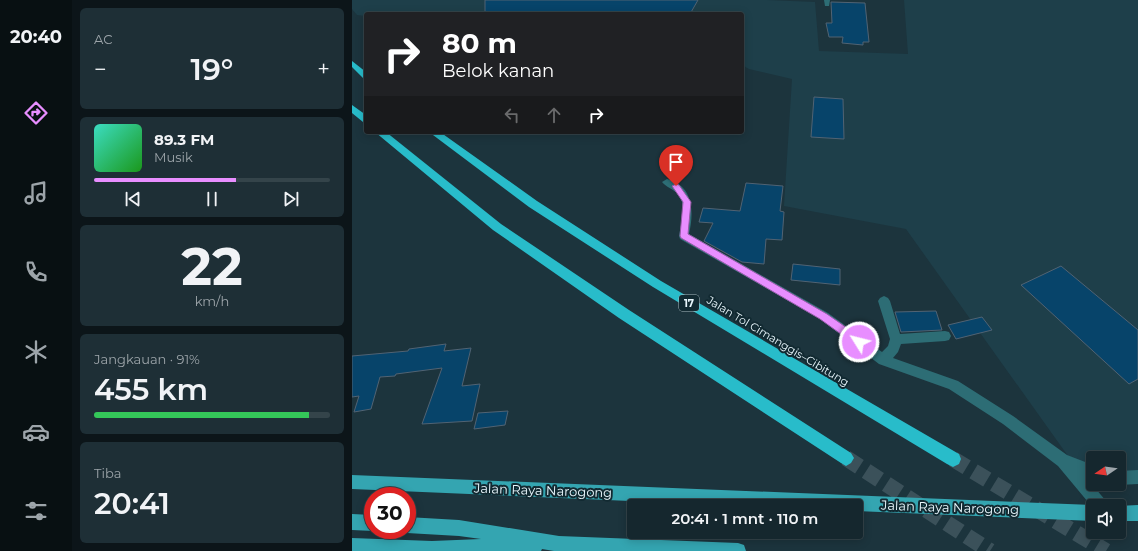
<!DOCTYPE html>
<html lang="id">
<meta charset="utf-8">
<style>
body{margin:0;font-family:Montserrat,sans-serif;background:#1e2f36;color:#f1f3f6;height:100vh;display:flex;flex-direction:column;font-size:15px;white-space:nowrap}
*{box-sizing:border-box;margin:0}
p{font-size:13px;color:#9da5aa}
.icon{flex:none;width:22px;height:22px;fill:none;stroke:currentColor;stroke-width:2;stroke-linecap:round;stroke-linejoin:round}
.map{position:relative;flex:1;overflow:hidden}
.details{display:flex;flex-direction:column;gap:8px;padding:8px;background:#0c1519;width:280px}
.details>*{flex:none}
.top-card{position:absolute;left:12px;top:12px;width:380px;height:122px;border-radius:4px;box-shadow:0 2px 10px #0003,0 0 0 1px #34444a;background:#202124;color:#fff;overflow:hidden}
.needle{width:26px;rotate:257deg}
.fabs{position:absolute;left:734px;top:451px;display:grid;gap:8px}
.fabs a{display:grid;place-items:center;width:40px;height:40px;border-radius:4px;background:#15272e;box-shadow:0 2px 10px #0003,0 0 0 1px #34444a;font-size:20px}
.speed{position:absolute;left:12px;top:487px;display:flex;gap:8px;font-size:20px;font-weight:700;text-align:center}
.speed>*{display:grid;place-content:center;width:52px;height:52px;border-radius:50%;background:#15272e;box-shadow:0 2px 10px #0003,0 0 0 1px #34444a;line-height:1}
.speed .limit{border:6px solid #d22;background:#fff;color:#111}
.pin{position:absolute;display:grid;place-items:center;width:34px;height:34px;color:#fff;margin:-41px -17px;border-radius:50% 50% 50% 0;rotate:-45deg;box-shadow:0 0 4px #0007}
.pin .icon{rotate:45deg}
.me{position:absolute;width:44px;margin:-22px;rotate:306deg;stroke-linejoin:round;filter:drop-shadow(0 0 3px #0008)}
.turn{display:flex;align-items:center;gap:14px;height:84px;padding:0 12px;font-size:18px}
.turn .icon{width:52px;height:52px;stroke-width:2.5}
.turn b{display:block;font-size:28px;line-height:34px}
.lanes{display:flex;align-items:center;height:38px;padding:0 12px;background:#0003;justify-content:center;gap:20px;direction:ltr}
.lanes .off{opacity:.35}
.big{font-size:30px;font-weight:600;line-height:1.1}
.details .card{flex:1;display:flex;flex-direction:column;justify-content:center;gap:6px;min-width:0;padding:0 14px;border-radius:6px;background:#1e2f36}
.details .dial{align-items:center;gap:0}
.dial b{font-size:52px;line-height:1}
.song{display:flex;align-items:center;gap:12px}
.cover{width:48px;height:48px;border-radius:6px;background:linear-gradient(135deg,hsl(170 70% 55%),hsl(120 70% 35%))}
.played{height:4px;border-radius:2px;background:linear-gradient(90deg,#e88eff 60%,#34444a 60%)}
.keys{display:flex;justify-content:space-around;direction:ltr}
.heat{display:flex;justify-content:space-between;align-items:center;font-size:22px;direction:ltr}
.charge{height:6px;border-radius:3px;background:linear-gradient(90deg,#34c759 91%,#34444a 0)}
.trip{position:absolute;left:275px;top:499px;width:236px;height:40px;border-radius:4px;background:#15272e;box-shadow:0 2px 10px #0003,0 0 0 1px #34444a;font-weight:600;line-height:40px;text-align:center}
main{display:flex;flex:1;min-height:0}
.menu{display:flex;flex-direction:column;width:72px;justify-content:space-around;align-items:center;background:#081012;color:#9da5aa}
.menu .icon{width:28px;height:28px}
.menu .current{color:#e88eff}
.menu b{font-size:18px;color:#f1f3f6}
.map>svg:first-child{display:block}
.built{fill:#1e3f4a}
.building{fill:#07446a;stroke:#516373}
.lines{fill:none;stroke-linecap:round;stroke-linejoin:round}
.motorway-tunnel{stroke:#3b515a;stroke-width:16;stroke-dasharray:16 8;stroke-linecap:butt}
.minor{fill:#2d6d75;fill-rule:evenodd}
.primary{fill:#34a5b1;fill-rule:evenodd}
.motorway{fill:#28bcca;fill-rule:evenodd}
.route{fill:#e88eff;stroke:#975ca6}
.labels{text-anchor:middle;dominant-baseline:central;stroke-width:4;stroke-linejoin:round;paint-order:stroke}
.shield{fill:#122a32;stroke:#a8bac0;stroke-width:1}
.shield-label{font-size:10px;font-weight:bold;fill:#e9f7fd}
.street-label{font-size:11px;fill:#e9f7fd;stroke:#122a32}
.near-street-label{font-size:13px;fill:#e9f7fd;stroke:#122a32}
</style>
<main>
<nav class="menu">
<b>20:40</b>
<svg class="icon current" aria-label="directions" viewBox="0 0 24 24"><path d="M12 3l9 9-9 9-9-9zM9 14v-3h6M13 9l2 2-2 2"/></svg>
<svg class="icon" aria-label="music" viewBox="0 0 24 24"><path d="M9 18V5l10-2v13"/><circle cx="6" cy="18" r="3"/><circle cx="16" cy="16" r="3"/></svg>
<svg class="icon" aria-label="phone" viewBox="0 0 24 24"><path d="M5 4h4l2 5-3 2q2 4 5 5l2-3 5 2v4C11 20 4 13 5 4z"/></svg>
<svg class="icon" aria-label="climate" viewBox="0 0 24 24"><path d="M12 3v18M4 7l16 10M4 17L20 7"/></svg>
<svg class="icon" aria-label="car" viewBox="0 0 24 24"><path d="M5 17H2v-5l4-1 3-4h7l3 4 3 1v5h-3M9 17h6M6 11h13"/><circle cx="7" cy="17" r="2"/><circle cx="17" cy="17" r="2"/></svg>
<svg class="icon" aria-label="filters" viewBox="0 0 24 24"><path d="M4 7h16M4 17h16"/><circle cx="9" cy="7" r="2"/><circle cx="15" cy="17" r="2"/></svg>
</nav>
<section class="details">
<div class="card"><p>AC</p>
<div class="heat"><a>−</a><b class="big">19°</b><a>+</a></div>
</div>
<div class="card">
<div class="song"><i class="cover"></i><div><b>89.3 FM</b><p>Musik</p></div></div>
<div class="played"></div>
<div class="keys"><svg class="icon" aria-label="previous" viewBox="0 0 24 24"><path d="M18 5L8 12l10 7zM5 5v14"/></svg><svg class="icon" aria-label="pause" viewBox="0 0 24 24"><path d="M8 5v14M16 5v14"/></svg><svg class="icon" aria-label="next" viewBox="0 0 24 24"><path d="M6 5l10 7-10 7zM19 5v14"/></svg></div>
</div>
<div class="card dial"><b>22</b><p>km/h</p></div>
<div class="card"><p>Jangkauan · 91%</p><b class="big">455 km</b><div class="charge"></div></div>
<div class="card"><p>Tiba</p><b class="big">20:41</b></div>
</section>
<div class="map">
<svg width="786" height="551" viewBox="0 0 786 551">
<rect width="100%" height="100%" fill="#1c343d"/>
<!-- built -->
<path class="built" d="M0,0H415L463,2L467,51L556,54L552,0H786V478L767,481V458H741V484H736L554,229L432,206L440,79L397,69L390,65V14H14V16L5,15L0,9Z"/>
<!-- building -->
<path class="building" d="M133,0H346L338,14H170L133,12Z
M479,2L513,3L517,42H511V45L490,43L491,37H477L474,23H480Z
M462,97L491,99L492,139L459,137Z
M394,183L431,186L428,211L432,212L430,240L414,239L412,264L390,262L352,241L361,223L347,222L351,208L388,211Z
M441,264L488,269V285L439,280Z
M709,266L786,330V379L777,384L669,285Z
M584,311L590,330L549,332L543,312Z
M630,317L640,330L604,339L596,325Z
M94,344L92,351L119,348L110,386L128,384L120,421L70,424L90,368L44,374L43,376L28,377L19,409L2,412L7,396L0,397V356L56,351L57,349Z
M156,411L153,425L122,429L126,413Z"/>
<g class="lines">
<!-- motorway-tunnel -->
<path class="motorway-tunnel" d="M494,458L638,551
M601,459L754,551"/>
<!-- minor -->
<path class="minor" d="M472,0H478L477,6H473Z
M315,179C342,186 342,212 337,234L476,313L530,352L536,346L538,339L526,301L528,298L532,296L536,298L538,301L548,334L593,331L597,332L599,336L597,340L593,341L549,344L546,352L541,358L606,381L661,416L715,455L741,465V479L733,476L754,501L757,506H741V508L706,466L651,424L597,389L527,364L468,319L328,239L327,236C329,224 335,205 326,194C321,189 314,187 310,182Z
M786,470V484L767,485L764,484H767V471Z"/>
<!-- primary -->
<path class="primary" d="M0,475L741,505L742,506H741V521L504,511V506H395L0,489Z
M786,505V521H767V506H766Z
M0,514L21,515V530H23L21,531L0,530Z
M55,517L107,520L207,536L386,543L392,545L394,551H202L190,549L189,551H0V538L80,541L129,539L107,536L55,533L49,530H55Z"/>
<!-- motorway -->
<path class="motorway" d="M0,61L14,72V78H11L0,67Z
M0,105L14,115V123L11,122L0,113Z
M23,132H34L149,224L277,310L499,453L502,458L499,463L494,466L489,463L267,318L141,230Z
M77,132H88L185,201L309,281L607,454L609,459L607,464L601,467L595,464L301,287L177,207Z"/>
</g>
<!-- route -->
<path class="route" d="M324,184L327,185L339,202L336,234L475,314L511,339L512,342L511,345L507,347L504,345L468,319L329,238L328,236L331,202L320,186Z"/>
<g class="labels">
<!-- shield labels -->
<rect class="shield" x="327" y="295" width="20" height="16" rx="3"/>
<g class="shield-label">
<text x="337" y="303">17</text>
</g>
<!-- street labels -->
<g class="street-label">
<text transform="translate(426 341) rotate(31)">Jalan Tol Cimanggis–Cibitung</text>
</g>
<!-- near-street labels -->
<g class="near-street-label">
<text transform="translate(191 490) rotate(2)">Jalan Raya Narogong</text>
<text transform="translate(598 507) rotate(2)">Jalan Raya Narogong</text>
</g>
</g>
</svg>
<div class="fabs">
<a><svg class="needle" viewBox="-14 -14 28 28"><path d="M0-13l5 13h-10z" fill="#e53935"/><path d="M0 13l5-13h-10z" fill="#9da5aa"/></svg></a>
<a><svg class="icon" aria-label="sound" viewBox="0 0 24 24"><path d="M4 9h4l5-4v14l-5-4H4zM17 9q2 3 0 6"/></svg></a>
</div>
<div class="speed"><div class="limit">30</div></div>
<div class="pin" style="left:324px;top:186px;background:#d93025"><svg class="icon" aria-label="arrive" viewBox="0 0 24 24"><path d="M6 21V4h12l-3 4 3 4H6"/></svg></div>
<svg class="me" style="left:507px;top:342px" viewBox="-20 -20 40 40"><circle r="17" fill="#e88eff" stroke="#fff" stroke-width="3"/><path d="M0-11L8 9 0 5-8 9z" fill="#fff"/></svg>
<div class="trip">20:41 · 1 mnt · 110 m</div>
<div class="top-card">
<div class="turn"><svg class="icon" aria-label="right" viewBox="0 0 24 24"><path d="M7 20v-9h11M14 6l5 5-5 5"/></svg><div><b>80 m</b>Belok kanan</div></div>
<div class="lanes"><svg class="icon off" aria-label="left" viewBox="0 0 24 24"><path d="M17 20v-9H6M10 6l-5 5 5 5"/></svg><svg class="icon off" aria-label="ahead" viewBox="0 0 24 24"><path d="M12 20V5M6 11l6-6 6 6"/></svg><svg class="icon" aria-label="right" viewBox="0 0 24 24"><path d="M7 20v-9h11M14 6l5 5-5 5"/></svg></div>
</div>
</div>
</main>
